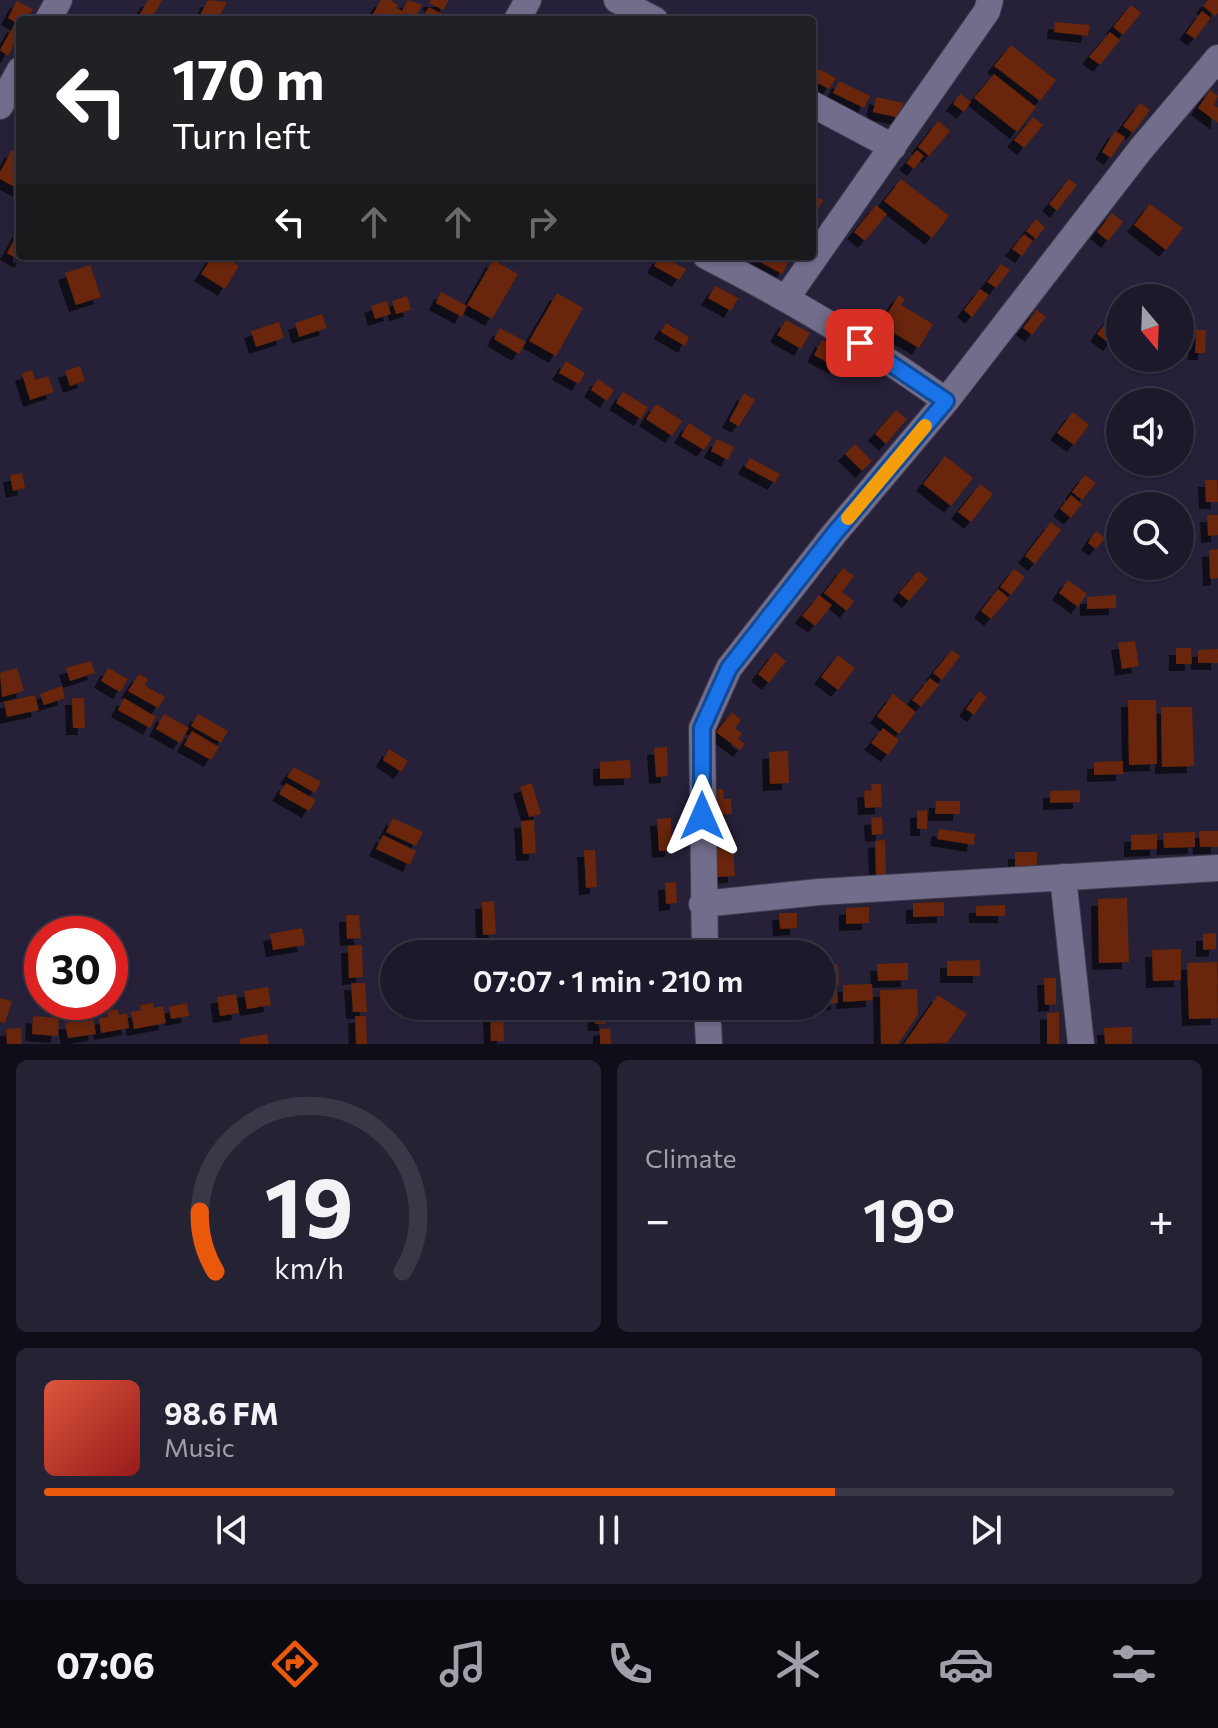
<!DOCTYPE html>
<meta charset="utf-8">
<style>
body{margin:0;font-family:Commissioner,sans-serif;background:#252233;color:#f1f3f6;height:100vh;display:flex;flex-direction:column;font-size:30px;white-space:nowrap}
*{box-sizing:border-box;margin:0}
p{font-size:26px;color:#a0a0a9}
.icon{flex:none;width:44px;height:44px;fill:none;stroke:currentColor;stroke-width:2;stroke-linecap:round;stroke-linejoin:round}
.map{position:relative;height:1044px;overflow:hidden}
.details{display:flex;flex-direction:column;gap:16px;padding:16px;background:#0f0e18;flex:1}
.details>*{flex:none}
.guide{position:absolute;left:16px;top:16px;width:800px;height:244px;border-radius:8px;box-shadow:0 2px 6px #0004,0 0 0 2px #3a3847;background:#202124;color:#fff;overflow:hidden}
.needle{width:52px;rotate:161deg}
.tools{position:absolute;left:1106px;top:284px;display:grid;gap:16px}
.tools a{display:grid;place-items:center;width:88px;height:88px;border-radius:50%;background:#1c192b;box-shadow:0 2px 6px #0004,0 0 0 2px #3a3847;font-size:40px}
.speed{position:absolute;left:24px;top:916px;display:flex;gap:16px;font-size:40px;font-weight:700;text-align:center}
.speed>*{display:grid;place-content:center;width:104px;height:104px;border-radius:50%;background:#1c192b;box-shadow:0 2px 6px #0004,0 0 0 2px #3a3847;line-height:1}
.speed .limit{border:12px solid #d22;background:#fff;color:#111}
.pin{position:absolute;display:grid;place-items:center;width:68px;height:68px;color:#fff;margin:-34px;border-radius:16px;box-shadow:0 4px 12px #0006}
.me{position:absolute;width:88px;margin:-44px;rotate:0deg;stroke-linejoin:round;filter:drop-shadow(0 0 6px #0008)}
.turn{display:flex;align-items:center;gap:28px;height:168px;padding:0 24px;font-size:36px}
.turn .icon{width:104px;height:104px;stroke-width:2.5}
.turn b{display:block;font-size:56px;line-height:68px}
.lanes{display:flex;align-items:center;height:76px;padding:0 24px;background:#0003;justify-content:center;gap:40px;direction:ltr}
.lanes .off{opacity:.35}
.big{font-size:60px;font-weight:600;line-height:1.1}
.details .widget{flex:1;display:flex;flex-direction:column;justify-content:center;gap:12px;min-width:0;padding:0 28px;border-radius:12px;background:#252233}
.details .dial{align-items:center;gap:0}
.dial svg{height:208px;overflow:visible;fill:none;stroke:#3a3847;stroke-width:7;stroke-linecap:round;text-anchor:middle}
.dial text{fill:#f1f3f6;stroke:none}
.song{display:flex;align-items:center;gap:24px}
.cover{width:96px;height:96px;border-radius:12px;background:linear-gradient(135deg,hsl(10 70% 55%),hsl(0 70% 35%))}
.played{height:8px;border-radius:4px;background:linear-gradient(90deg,#ea580c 70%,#3a3847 70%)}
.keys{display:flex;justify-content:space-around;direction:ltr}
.heat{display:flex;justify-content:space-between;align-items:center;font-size:44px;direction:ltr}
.details .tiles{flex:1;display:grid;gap:16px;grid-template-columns:1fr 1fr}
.widget:last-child{grid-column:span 2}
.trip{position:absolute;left:380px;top:940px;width:456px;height:80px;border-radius:40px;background:#1c192b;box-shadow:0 2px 6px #0004,0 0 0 2px #3a3847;font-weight:600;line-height:80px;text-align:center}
.dock{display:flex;height:128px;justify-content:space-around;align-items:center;background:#0b0a11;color:#a0a0a9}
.dock .icon{width:56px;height:56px}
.dock .selected{color:#ea580c}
.dock b{font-size:36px;color:#f1f3f6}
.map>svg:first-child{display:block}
.building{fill:#692607;filter:url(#shadow)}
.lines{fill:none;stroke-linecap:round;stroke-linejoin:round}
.minor-casing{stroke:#403c4f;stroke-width:28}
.minor{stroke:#726d8a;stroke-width:26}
.route-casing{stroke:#114b97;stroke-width:20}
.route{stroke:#1a73e8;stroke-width:14}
.slow{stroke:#f59e0b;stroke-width:14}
</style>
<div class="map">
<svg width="1218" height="1044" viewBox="0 0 1218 1044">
<defs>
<filter id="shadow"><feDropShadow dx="-7" dy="7" stdDeviation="0" flood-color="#0009"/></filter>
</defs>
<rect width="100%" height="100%" fill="#262139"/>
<!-- building -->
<path class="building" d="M148,0H162L151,20L140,14Z
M208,0L227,2L217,20L199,17Z
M381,0H390L398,5L396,8L402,11L408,0L422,5L414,20H384L373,14Z
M431,0H449L443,10L429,3Z
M1208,0H1218V13L1215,16L1203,6Z
M17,1L33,9L27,20H20V25L8,18Z
M1131,5L1141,13L1123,35L1113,27Z
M429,7L442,14L438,20H421Z
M1202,11L1211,18L1195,39L1186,33Z
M1055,22L1090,25L1088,36L1054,32Z
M14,25L20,28V33L8,56L0,50Z
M1110,32L1120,40L1100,65L1089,57Z
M1011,45L1056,80L1040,101L994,66Z
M813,66L836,78L829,89L812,80Z
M994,74L1036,107L1017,132L974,98Z
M839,81L870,96L864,108L833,93Z
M1210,90L1218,96L1214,105L1218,108V123L1198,108Z
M960,94L971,102L964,112L953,104Z
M876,97L903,103L900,118L873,112Z
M1140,103L1150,110L1133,133L1123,126Z
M1033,117L1043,125L1024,148L1014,140Z
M938,121L950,131L929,156L918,147Z
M1115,131L1125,137L1111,158L1102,152Z
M12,150L20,154V190L0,179V172Z
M917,150L924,156L914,169L906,163Z
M901,179L949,216L932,238L884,201Z
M1069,179L1077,185L1057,211L1049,204Z
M812,194L823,200L815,214L812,213Z
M1150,204L1183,228L1166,250L1134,225Z
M876,205L887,214L865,241L854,232Z
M1112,213L1123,222L1108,241L1097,232Z
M1036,219L1045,227L1036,239L1026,231Z
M20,229V256H24L21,261L7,253Z
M1024,234L1033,241L1022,256L1012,249Z
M213,256H223L239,266L225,289L201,274Z
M660,256L686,269L679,280L654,266Z
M750,256H792L782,274Z
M493,260L518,274L492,319L467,305Z
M1001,264L1010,270L996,288L987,282Z
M90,265L101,297L76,305L65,273Z
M716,286L738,298L731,311L708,298Z
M980,289L989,295L972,317L964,310Z
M441,292L467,306L462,317L436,303Z
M557,293L583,308L556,356L529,341Z
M899,295L905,299L901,305L933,324L919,348L887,329L893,320L886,316Z
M407,296L411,310L396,314L392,301Z
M387,301L391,314L375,319L371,306Z
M1118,307L1120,331L1110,344L1097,334Z
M1037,310L1046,317L1032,335L1023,328Z
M322,314L327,328L299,337L295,323Z
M786,320L810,333L801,349L777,335Z
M279,322L284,338L256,347L251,331Z
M666,323L689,337L685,346L661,332Z
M500,328L526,342L519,354L494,339Z
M1196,330H1206L1205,353H1195Z
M822,340L844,352L836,367L814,355Z
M566,361L585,373L579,384L559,373Z
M80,366L85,381L70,386L65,371Z
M32,370L35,380L48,376L54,392L30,400L22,374Z
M598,379L614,390L607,401L591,390Z
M623,392L648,407L641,419L616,403Z
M744,393L755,400L739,426L729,421Z
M656,404L682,421L672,436L646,419Z
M896,410L907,419L886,444L875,434Z
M1073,412L1089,425L1074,445L1057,433Z
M689,423L712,438L704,450L681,436Z
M717,439L734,447L728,460L711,451Z
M855,444L872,461L862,471L845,454Z
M945,456L973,478L951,506L923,484Z
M750,458L780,474L775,483L745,467Z
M22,473L25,488L13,491L10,475Z
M1085,475L1096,483L1082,500L1072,492Z
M1205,480H1217L1218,502H1206Z
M980,484L993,494L971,522L958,512Z
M1071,495L1082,504L1071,518L1060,509Z
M1207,515H1218V535L1208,536Z
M1051,522L1061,530L1035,564L1025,556Z
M1096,531L1105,538L1096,549L1088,543Z
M1218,549V578L1210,579L1209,550Z
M843,568L854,576L842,592L854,601L847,611L824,593Z
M1014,569L1025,577L1011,595L1000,587Z
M918,571L928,579L909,601L899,593Z
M1068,580L1087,594L1078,607L1059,593Z
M998,589L1009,598L991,619L981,611Z
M819,595L832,605L815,626L802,616Z
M1116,595V608L1087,609V597Z
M1135,641L1139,666L1122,669L1118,643Z
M1176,648H1191L1192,664H1176Z
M1218,649V663H1198V650Z
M952,650L960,656L942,680L933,673Z
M775,652L786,661L769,683L758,674Z
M838,655L855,668L838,690L821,677Z
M91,661L95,673L70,681L66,668Z
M17,668L24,691L2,697L0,673Z
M108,668L128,679L120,692L101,681Z
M139,674L148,679L145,686L165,697L158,708L128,691Z
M930,678L939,685L921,707L912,700Z
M62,686L65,698L44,705L40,694Z
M979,691L987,697L974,715L966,709Z
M893,694L916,712L899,734L877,716Z
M35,695L39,710L7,717L4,702Z
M72,698H84L85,728H73Z
M124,698L156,717L150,728L118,710Z
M1128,700H1156L1157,764L1129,765Z
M1161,707H1192L1194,766L1162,767Z
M732,712L741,720L735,728L742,734L738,739L745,744L740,750L716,732Z
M164,714L189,728L180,743L156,729Z
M198,714L228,731L221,743L191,726Z
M883,728L899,740L888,755L871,743Z
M192,731L219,747L211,760L184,745Z
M667,747L668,776L656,777L654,748Z
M389,749L408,761L401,772L383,760Z
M788,751L789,783L770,784L769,752Z
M630,760L631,778L600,779V762Z
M1123,761V774L1094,775V762Z
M294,767L321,782L315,793L287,777Z
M286,783L316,800L309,811L279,794Z
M532,783L541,814L529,817L520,787Z
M871,784H881L882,807L865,808L864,791L872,790Z
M714,789H723L724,799H731L732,814L715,815Z
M1080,790V802L1050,803V791Z
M936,801H960V814H935Z
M927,810V829H917V811Z
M882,817L883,834L872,835L871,818Z
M393,818L423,832L416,846L386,832Z
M671,818L672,850L659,851L657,819Z
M534,820L536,853L523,854L521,821Z
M939,829L975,834L974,845L937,839Z
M1199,831H1218V847H1200Z
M1195,832V847L1164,848L1163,833Z
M1157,834V849L1131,850V835Z
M383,835L416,851L410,865L376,849Z
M885,840L886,875H876L875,841Z
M733,848L735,876L717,877L715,849Z
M584,850H595L597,887L586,888Z
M1015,852H1037V868L1015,869Z
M676,882L677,903L666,904L665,883Z
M1127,898L1129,962L1099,963L1098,899Z
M494,901L496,934L483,935L482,902Z
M944,902V916L913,917V903Z
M1005,905V916H976V906Z
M869,907V923L846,924V908Z
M779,913H797V928L780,929Z
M346,915H359L361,938L347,939Z
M302,928L305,945L273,950L270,934Z
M1216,933V949L1203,950V934Z
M487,938H497L498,954H487Z
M665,939H679L680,952L666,953Z
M362,945L363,977L349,978L348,946Z
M1181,949V980L1153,981L1152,950Z
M980,960V976H947V961Z
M1217,962L1218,1018L1189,1019L1187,963Z
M908,963V980L878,981L877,964Z
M838,964L839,985L822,986V973L832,972V965Z
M1044,978H1056V1004L1045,1005Z
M351,983H365L367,1012H353Z
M872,984L873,1000L843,1002V985Z
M268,987L271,1005L247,1009L244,991Z
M917,989L918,1015L898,1044H881L880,990Z
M837,990L838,1003L822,1004V991Z
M236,994L239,1013L220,1016L217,997Z
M938,995L967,1014L947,1043L904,1044Z
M0,998L12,1001L5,1023L0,1022Z
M153,1003L154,1008L163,1006L166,1023L134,1029L131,1012L141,1010L140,1005Z
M187,1003L189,1016L171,1019L169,1007Z
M594,1006H605L606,1024H595Z
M490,1008H503L504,1041H491Z
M118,1009L119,1015L127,1013L129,1028L101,1033L99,1018L108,1017L107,1011Z
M1059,1012V1044H1047V1013Z
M33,1016L59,1018L58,1036L32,1034Z
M355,1016H366L367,1044H356Z
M93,1018L96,1034L68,1038L65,1023Z
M1132,1027V1044H1105L1104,1028Z
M21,1028L22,1044H7L6,1029Z
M610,1028L611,1044H600V1029Z
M267,1034L269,1044H240L239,1039Z"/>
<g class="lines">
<defs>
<path id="minor" d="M617,0L655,20
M48,20L59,0
M517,20L528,0
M812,104L893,147
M0,106L20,70
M706,256C790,299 870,346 946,401
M787,297L987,11L990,0
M1063,877L1081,1044
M702,904L819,892L1218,868
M705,954L702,728L729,668L834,534L946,401L1141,149L1218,58
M707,1006L709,1044"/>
</defs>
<!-- minor casing -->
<use href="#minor" class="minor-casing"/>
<!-- minor -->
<use href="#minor" class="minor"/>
</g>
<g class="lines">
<defs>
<path id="route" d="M702,816V728L729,668L834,534L946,401L860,343"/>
</defs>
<!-- route casing -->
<use href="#route" class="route-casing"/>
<!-- route -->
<use href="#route" class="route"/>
<!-- slow -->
<path class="slow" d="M848,518L925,426"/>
</g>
</svg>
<div class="tools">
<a><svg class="needle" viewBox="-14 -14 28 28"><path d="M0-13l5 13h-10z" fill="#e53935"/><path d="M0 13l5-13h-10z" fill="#a0a0a9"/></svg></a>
<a><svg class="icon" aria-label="sound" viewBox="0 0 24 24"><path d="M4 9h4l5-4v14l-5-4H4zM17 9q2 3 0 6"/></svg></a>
<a><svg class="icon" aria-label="search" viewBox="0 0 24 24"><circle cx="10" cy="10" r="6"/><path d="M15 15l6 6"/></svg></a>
</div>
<div class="speed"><div class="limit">30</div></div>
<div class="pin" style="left:860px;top:343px;background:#d93025"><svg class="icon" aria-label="arrive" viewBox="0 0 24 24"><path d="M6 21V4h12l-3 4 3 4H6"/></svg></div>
<svg class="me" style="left:702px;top:816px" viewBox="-20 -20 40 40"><path d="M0-17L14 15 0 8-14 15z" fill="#1a73e8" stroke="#fff" stroke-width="4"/></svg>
<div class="trip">07:07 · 1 min · 210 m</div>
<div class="guide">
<div class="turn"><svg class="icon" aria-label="left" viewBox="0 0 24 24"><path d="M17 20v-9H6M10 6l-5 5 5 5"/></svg><div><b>170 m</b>Turn left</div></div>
<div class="lanes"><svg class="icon" aria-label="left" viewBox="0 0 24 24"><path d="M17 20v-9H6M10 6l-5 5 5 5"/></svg><svg class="icon off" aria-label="ahead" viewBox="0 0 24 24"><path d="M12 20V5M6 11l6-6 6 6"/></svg><svg class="icon off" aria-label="ahead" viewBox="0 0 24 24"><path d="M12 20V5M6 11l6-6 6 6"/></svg><svg class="icon off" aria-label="right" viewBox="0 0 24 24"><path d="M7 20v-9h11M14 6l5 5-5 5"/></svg></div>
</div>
</div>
<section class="details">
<div class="tiles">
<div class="widget dial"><svg viewBox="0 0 100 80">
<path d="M14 69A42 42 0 1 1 86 69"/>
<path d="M14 69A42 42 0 0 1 8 46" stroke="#ea580c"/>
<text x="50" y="56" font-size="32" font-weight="700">19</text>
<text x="50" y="72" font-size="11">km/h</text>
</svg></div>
<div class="widget"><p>Climate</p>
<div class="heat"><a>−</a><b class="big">19°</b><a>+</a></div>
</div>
<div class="widget">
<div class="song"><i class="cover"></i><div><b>98.6 FM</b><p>Music</p></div></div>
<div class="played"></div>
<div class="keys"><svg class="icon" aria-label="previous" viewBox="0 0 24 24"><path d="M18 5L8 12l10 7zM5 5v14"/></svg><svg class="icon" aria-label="pause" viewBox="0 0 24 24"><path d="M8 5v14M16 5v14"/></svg><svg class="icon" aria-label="next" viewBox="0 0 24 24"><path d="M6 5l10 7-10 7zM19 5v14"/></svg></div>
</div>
</div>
</section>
<nav class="dock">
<b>07:06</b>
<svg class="icon selected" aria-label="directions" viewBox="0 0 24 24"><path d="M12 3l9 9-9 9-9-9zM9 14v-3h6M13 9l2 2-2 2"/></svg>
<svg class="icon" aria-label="music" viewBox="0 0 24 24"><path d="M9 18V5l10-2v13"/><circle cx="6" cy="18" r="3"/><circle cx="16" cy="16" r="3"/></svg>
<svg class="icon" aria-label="phone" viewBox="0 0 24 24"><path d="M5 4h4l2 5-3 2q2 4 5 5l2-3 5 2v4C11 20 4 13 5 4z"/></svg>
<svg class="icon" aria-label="climate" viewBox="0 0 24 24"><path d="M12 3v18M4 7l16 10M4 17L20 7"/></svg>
<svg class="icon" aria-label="car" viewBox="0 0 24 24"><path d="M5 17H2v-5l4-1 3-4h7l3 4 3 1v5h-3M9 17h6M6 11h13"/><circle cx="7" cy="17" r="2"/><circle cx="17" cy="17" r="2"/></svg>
<svg class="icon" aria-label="filters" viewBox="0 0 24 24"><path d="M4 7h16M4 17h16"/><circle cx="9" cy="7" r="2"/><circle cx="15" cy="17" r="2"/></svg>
</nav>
